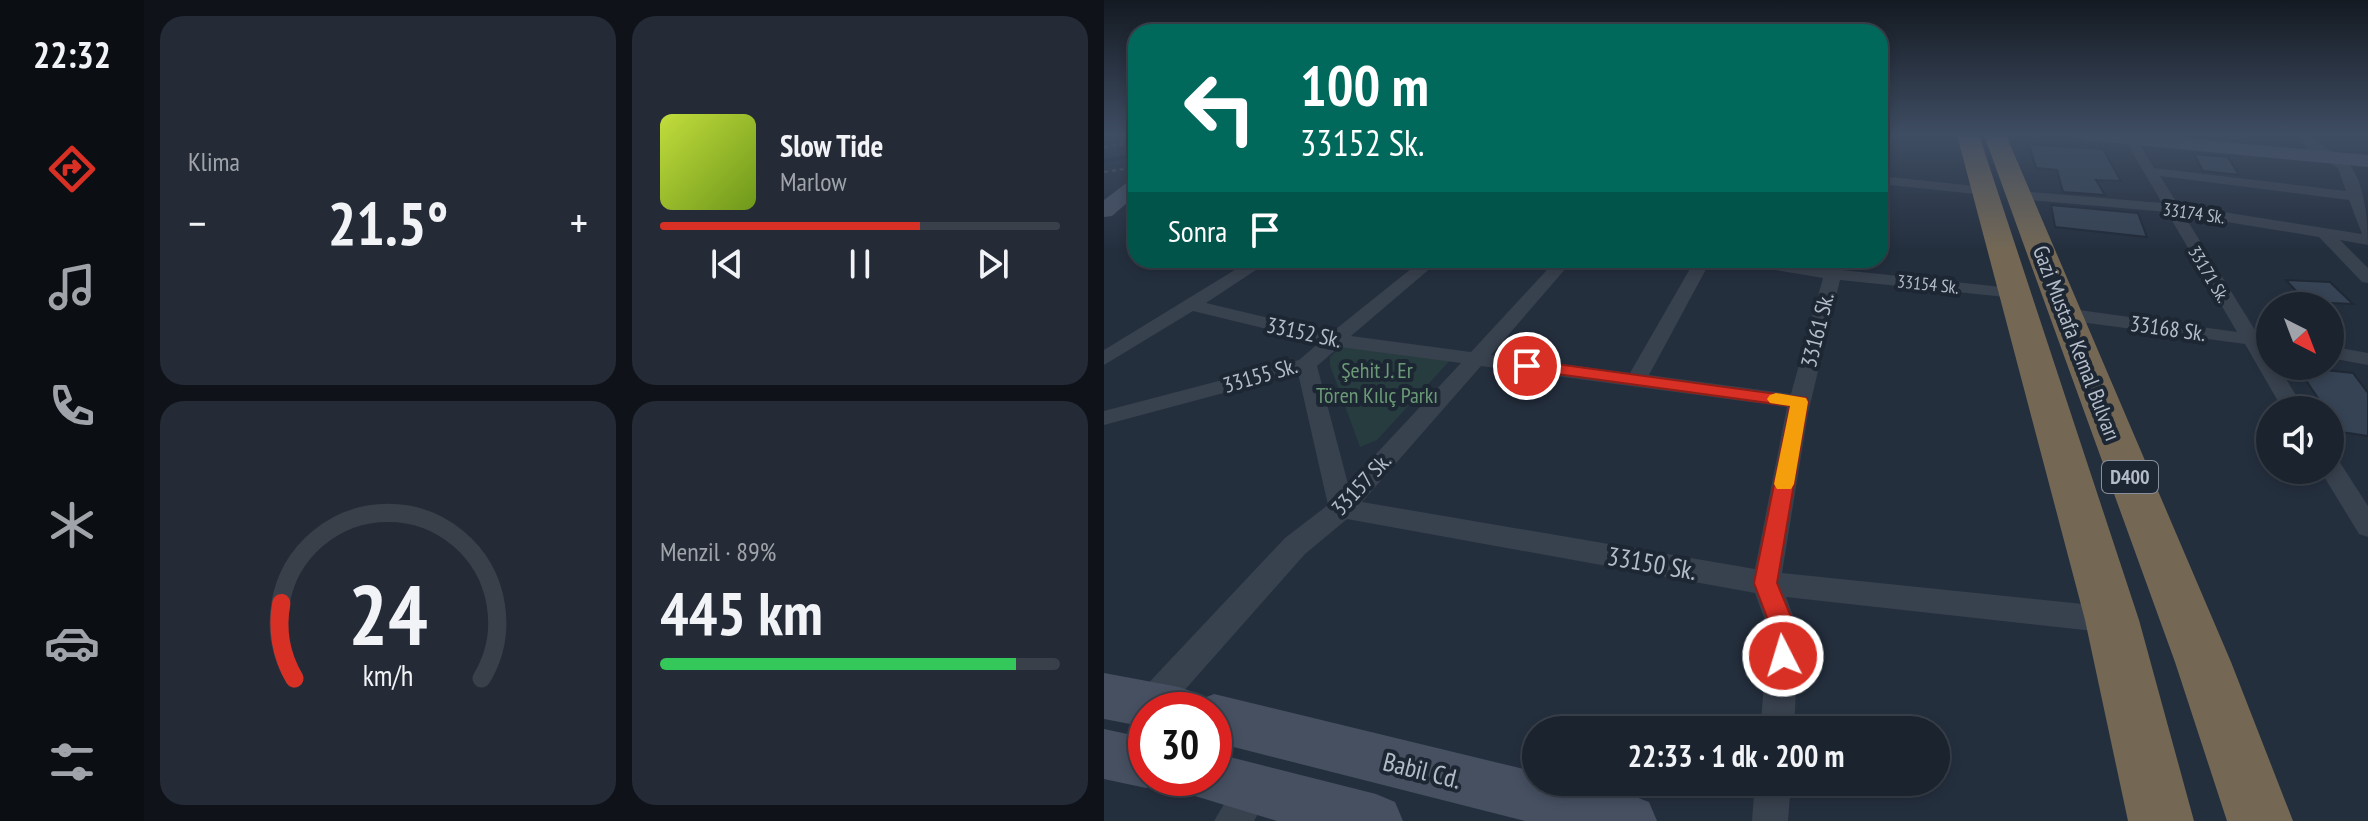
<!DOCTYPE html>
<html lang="tr">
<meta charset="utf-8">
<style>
body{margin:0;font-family:"PT Sans Narrow",sans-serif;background:#242b36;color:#f1f3f6;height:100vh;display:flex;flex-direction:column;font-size:30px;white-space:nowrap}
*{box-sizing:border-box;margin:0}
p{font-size:26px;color:#a0a4aa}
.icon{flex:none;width:44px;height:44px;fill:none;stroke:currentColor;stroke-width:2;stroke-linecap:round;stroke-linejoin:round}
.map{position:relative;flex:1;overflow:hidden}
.side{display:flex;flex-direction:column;gap:16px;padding:16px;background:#0f1319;width:960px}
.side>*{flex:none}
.hud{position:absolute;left:24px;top:24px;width:760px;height:244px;border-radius:24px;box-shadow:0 4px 12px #0003,0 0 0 2px #39404a;background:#00695c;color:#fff;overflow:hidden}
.needle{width:52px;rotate:138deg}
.controls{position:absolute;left:1152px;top:292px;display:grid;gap:16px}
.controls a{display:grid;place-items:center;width:88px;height:88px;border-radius:50%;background:#1b232e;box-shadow:0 4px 12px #0003,0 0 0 2px #39404a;font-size:40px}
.speed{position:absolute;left:24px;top:692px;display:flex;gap:16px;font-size:40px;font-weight:700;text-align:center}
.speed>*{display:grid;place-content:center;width:104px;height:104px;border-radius:50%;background:#1b232e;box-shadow:0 4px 12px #0003,0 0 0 2px #39404a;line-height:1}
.speed .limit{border:12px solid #d22;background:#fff;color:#111}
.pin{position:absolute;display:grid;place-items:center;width:68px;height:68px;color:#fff;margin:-34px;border:4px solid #fff;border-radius:50%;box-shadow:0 2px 8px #0007}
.me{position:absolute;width:88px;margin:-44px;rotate:355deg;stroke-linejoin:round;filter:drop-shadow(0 0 6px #0008)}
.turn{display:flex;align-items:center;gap:28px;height:168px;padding:0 40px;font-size:36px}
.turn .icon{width:104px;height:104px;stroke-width:2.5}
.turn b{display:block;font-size:56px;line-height:68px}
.then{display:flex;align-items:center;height:76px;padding:0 40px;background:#0003;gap:16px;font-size:30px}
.big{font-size:60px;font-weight:700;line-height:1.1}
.side .tile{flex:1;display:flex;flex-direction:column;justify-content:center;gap:12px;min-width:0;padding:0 28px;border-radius:24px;background:#242b36}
.side .dial{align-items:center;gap:0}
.dial svg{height:208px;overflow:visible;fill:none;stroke:#39404a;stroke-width:7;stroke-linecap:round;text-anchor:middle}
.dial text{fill:#f1f3f6;stroke:none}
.song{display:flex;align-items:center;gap:24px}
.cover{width:96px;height:96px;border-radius:12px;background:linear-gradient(135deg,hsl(70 70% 55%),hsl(80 70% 35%))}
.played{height:8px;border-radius:4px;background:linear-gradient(90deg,#d93025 65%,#39404a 65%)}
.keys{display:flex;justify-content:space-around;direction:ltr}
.heat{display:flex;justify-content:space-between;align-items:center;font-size:44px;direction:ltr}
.charge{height:12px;border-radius:6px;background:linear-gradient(90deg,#34c759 89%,#39404a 0)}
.side .tiles{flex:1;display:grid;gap:16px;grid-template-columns:repeat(2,1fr)}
.trip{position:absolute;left:418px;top:716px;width:428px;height:80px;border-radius:40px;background:#1b232e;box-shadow:0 4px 12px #0003,0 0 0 2px #39404a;font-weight:700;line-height:80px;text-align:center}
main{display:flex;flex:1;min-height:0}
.menu{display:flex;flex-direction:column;width:144px;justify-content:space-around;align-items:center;background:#0b0e12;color:#a0a4aa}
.menu .icon{width:56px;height:56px}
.menu .selected{color:#d93025}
.menu b{font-size:36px;color:#f1f3f6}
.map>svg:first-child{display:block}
.green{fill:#263c3f}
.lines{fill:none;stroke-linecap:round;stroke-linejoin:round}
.stream{stroke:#17263c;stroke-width:4}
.building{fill:#364354;stroke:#1f2835;stroke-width:2}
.path{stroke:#3f5557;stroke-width:2;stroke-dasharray:4 4;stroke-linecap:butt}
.street{fill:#38414e;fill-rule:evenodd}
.secondary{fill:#465061;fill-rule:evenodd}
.highway{fill:#746855;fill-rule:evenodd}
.route{fill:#d93025;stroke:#8d1f18;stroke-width:2}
.slow{fill:#f59e0b}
.labels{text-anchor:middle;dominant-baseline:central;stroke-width:8;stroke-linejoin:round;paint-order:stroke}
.far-street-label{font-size:18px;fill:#b4bcc9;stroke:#1d2633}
.shield{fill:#1d2633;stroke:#878f9c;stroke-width:2}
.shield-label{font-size:20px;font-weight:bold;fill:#b4bcc9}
.street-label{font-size:22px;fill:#b4bcc9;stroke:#1d2633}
.park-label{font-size:22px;fill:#6b9a76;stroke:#1d2633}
.near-street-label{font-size:26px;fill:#b4bcc9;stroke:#1d2633}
</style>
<main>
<nav class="menu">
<b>22:32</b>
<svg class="icon selected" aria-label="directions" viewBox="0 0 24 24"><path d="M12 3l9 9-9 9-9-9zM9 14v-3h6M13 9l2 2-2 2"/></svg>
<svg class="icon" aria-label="music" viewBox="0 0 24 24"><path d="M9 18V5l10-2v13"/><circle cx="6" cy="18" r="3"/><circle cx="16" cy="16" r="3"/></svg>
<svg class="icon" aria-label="phone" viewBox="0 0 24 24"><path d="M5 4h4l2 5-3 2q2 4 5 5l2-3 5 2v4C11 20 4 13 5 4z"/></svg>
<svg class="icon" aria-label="climate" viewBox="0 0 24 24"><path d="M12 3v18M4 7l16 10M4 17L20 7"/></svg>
<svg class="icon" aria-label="car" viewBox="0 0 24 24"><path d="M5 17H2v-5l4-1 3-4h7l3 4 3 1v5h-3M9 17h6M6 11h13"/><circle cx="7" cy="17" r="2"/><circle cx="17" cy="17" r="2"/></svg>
<svg class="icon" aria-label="filters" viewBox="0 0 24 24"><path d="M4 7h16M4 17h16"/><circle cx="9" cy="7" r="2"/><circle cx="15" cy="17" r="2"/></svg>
</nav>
<section class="side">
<div class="tiles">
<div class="tile"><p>Klima</p>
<div class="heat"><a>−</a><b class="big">21.5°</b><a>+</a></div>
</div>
<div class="tile">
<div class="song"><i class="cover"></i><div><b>Slow Tide</b><p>Marlow</p></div></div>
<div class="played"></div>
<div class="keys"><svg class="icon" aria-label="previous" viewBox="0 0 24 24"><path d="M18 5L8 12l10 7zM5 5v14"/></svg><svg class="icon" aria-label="pause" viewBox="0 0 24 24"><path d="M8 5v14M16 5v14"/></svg><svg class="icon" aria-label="next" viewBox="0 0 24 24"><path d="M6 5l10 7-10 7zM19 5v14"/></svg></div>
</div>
<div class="tile dial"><svg viewBox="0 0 100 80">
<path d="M14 69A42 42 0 1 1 86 69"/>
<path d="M14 69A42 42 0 0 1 9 40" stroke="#d93025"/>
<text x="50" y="56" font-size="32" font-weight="700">24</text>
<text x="50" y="72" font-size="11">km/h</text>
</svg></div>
<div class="tile"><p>Menzil · 89%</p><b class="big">445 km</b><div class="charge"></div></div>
</div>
</section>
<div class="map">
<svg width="1264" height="821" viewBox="0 0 1264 821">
<rect width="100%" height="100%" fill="#242f3e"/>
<!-- green -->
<path class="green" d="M238,346L350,356L273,440L256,447L226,365V357Z"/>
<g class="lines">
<!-- stream -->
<path class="stream" d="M0,161L32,155"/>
</g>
<!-- building -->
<path class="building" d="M925,144L999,149L1017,181L992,180L1001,195L959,192L953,170L932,168Z
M1090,154L1124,157L1135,175L1099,171Z
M947,205L1034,213L1043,237L951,227Z
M1182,280L1226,282L1249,304L1202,302Z
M1193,367L1249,373L1264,393V436L1237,432L1226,416V410H1222Z"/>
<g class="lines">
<!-- path -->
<path class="path" d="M0,147L32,142
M0,172L32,167"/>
<!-- street -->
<path class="street" d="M1018,135H1030L1050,168L1242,191L1234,168L1208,153L1191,135H1204C1216,146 1238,155 1246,165C1261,185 1264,221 1264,245L1236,240L1264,268V283L1258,282L1215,237L1080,215L1154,335L1166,336V348L1162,347L1166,354V366H1174L1201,410H1179L1141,344L961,320L952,314L961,308L1133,332L1063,212L915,199L908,195L915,191L1058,203ZM1056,176L1245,200L1258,234L1074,205Z
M776,176L881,187L888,191L881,195L776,184Z
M147,260H167L102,303L227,333L318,260H336L247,336L367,352L452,260H469L387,355L526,373L591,260H607L545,375L687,394L719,278L642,265L634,260H673L722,268L724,260H740L738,270L917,289L920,293L911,298L736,280L704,413L678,573L1008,607L1018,611L1023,620L1018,629L1008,633L682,597L695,631L690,730H656L665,631L651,593L243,519L201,554L63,710H42V716L36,714L32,703L36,692L181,538L224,505L194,373L0,425V411L195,360L216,342L89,311L0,365V350ZM235,347L357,363L244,484L213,366ZM377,366L683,407L651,569L258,502Z
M1226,346L1264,353V365L1226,358Z
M1226,458L1235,461L1264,506V537L1255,534L1216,470H1226Z
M151,769L164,774L169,787L150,821H110L138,774Z
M651,782H687L684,821H648Z"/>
<!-- secondary -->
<path class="secondary" d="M971,135H1043L1264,155V167L979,140Z
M32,179V195L8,216L0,217V200L25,181Z
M0,673L75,687L92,693L95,700L110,694L432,772V782C472,782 508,787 545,802L553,821H421L110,742V710H42V727L0,719Z
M0,729L42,738V778H61L60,781L42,788L0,779Z
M110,753L272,794L291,802L299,821H173L91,796L83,778H110Z"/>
<!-- highway -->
<path class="highway" d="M853,135H875L1035,620L1090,821H1024L981,620Z
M880,135H902L1127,662L1189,821H1123L1071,662Z"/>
</g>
<!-- sky -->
<linearGradient id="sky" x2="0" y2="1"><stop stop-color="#141a22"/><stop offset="0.54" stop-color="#3f4d63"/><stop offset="1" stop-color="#3f4d63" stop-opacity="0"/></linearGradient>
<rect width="1264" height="250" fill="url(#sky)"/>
<!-- route -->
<path class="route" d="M423,360L702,398L704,402L673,583L693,631L691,656L688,664L679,668L670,664L666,656L668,631L650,583L686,406L417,369L415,366Z"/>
<!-- slow -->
<path class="slow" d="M672,393L702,398L704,402L690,484L687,489H673L670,484L686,406L666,403L663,399L666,395Z"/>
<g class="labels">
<!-- far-street labels -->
<g class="far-street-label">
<text transform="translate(1090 213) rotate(8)">33174 Sk.</text>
<text transform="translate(1105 274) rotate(59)">33171 Sk.</text>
<text transform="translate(824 284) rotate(6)">33154 Sk.</text>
</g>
<!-- shield labels -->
<rect class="shield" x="998" y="461" width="56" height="32" rx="6"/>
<g class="shield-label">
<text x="1026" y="477">D400</text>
</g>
<!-- street labels -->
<g class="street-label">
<text transform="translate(1064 328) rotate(8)">33168 Sk.</text>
<text transform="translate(713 330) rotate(-76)">33161 Sk.</text>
<text transform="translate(200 332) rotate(12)">33152 Sk.</text>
<text transform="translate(973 343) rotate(69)">Gazi Mustafa Kemal Bulvarı</text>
<text transform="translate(156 375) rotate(-16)">33155 Sk.</text>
<text transform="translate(257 484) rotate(-47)">33157 Sk.</text>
</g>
<!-- park labels -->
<g class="park-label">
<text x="273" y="370">Şehit J. Er<tspan x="273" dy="25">Tören Kılıç Parkı</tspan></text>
</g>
<!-- near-street labels -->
<g class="near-street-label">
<text transform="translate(548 563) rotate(10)">33150 Sk.</text>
<text transform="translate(318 770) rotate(14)">Babil Cd.</text>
</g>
</g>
</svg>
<div class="controls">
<a><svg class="needle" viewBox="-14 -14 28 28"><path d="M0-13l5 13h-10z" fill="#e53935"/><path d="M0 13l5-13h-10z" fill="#a0a4aa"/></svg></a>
<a><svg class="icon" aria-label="sound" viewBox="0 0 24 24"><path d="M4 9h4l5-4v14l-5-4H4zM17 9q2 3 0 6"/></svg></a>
</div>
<div class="speed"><div class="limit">30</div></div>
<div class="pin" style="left:423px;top:366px;background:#d93025"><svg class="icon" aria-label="arrive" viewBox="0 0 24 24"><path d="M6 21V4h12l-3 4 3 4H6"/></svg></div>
<svg class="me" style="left:679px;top:656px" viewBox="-20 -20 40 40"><circle r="17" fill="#d93025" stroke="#fff" stroke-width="3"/><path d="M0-11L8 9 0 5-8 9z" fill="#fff"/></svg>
<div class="trip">22:33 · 1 dk · 200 m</div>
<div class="hud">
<div class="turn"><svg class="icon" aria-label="left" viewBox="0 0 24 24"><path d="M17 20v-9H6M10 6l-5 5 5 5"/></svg><div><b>100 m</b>33152 Sk.</div></div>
<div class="then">Sonra<svg class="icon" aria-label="arrive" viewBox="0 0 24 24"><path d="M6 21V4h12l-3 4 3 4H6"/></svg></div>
</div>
</div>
</main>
